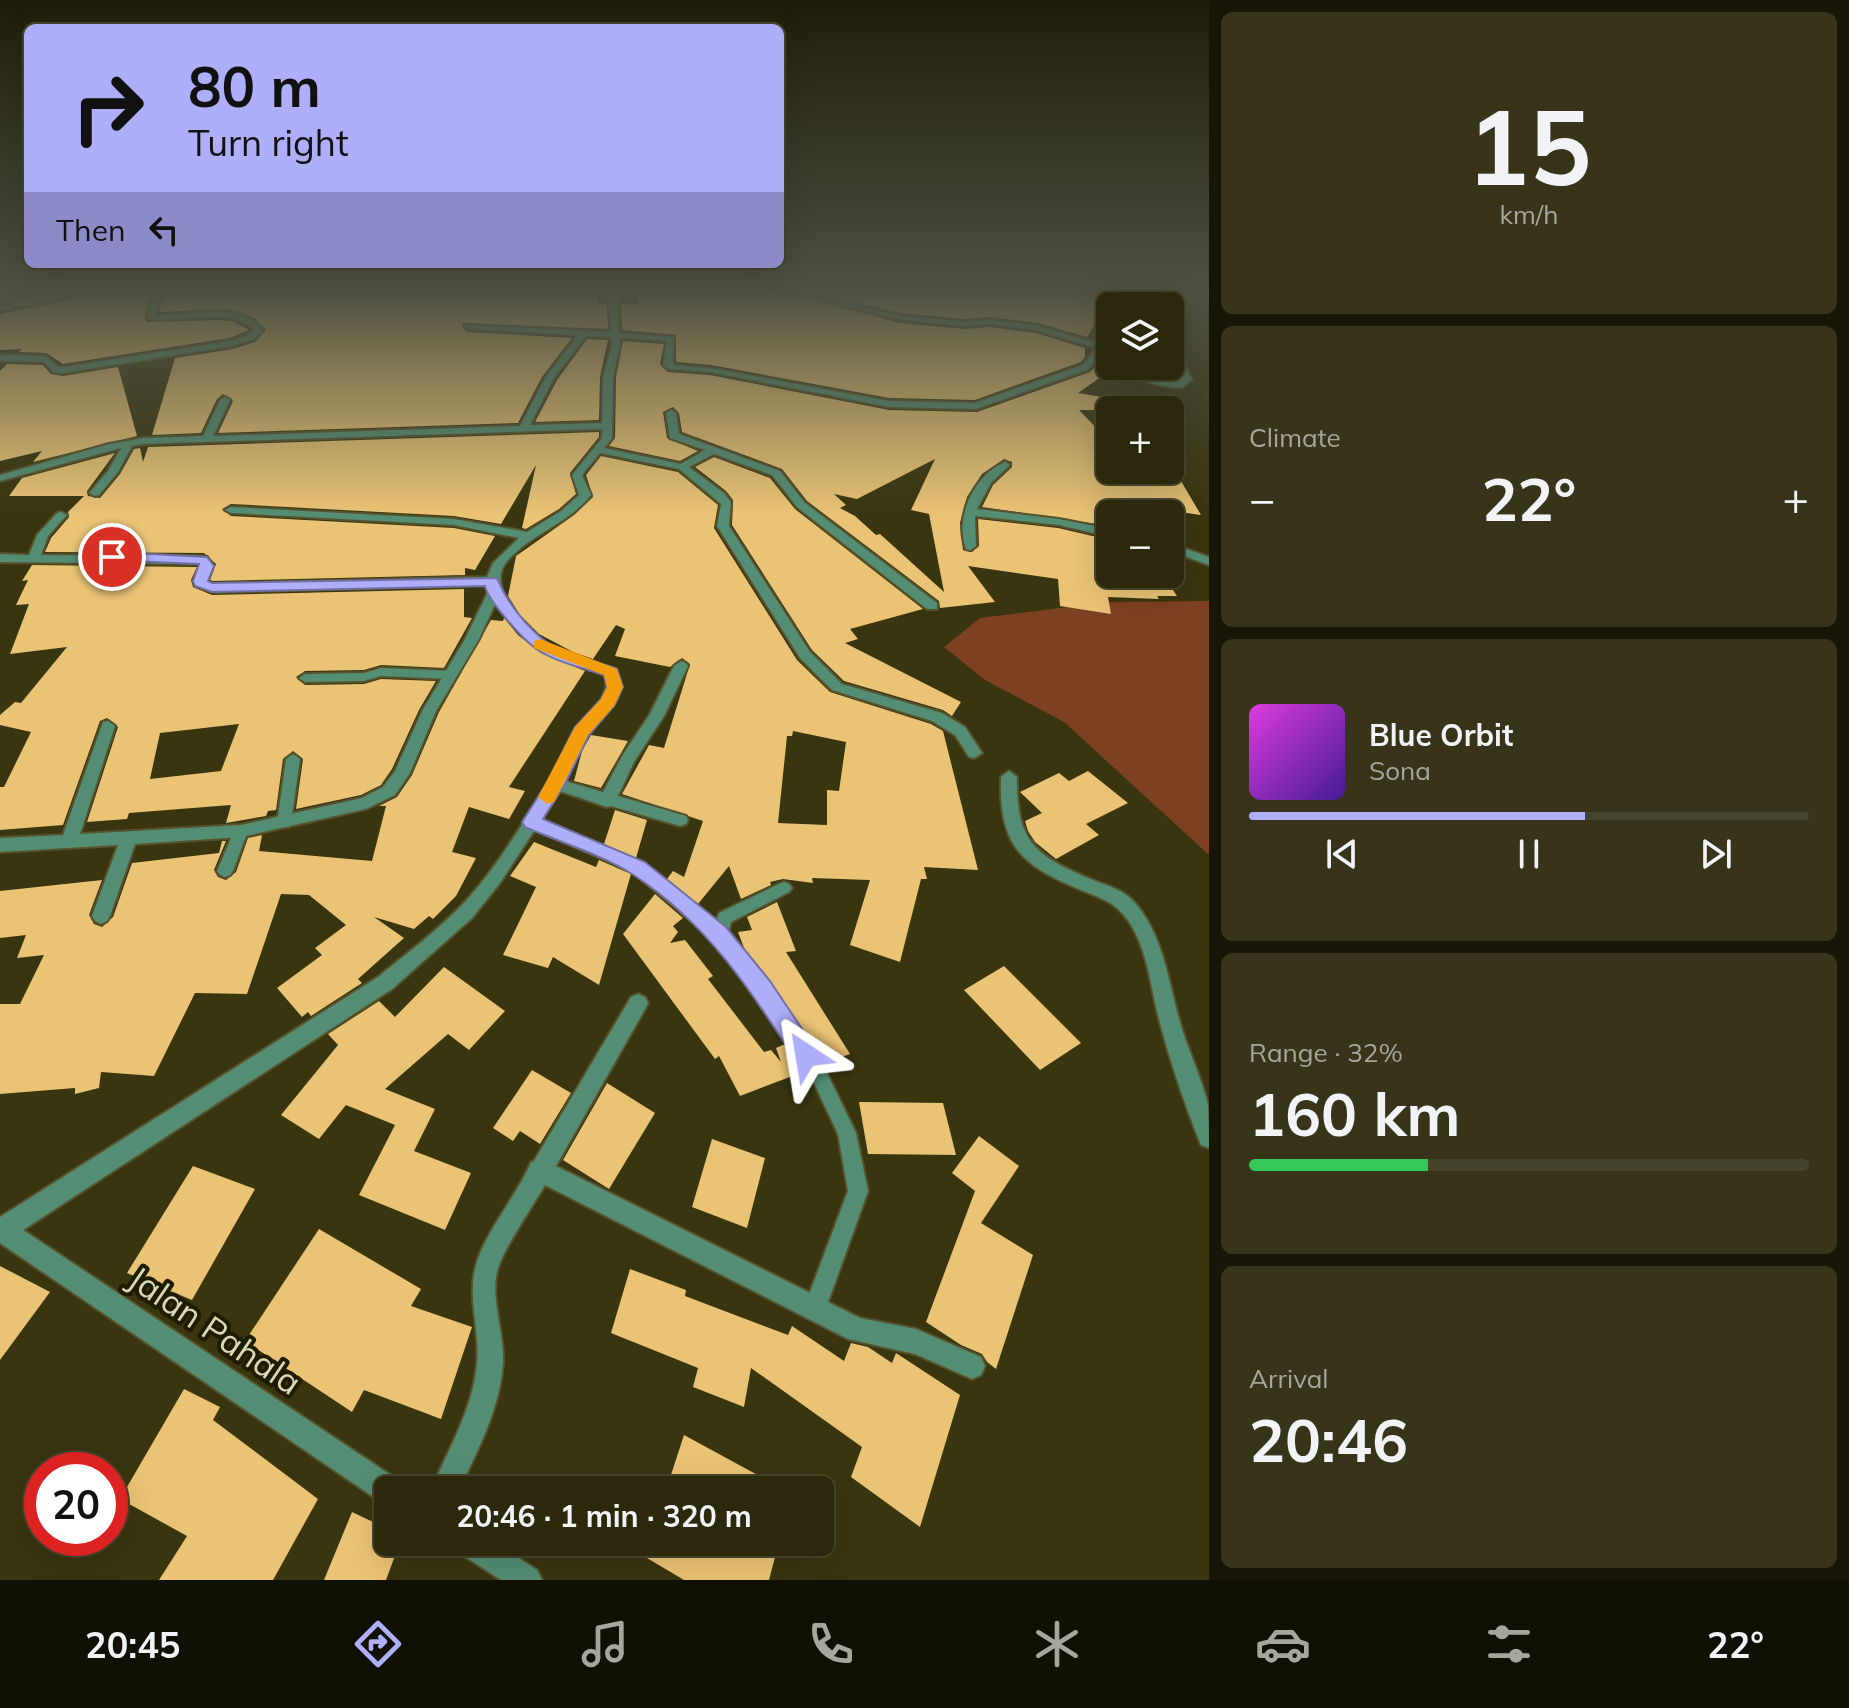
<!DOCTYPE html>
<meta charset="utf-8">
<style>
body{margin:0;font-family:Mulish,sans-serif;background:#373419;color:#f1f3f6;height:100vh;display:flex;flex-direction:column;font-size:30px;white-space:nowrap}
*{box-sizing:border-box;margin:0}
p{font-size:26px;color:#a6a69d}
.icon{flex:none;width:44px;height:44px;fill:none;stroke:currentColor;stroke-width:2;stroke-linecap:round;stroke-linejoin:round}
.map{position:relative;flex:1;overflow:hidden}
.sheet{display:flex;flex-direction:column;gap:12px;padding:12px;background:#181606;width:640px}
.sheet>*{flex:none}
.banner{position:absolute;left:24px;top:24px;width:760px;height:244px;border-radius:12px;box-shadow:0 8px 32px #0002,0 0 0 2px #47442c;background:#afaefa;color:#111;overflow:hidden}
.controls{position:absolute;left:1096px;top:292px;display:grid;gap:16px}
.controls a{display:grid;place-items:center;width:88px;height:88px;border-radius:12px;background:#2b280b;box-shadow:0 8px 32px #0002,0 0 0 2px #47442c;font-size:40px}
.speed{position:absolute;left:24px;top:1452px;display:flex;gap:16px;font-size:40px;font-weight:700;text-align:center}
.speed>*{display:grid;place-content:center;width:104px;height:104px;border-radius:50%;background:#2b280b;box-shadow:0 8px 32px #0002,0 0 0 2px #47442c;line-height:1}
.speed .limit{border:12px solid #d22;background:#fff;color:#111}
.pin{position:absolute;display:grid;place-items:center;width:68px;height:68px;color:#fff;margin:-34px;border:4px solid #fff;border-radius:50%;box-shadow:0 2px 8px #0007}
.me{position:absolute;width:88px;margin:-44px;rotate:327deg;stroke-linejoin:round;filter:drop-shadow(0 0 6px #0008)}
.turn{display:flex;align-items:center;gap:28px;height:168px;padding:0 32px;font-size:36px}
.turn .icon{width:104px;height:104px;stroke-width:2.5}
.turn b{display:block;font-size:56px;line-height:68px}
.then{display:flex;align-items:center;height:76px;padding:0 32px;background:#0003;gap:16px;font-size:30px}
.big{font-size:60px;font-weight:700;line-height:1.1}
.sheet .card{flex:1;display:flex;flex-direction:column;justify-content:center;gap:12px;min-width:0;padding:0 28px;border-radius:12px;background:#373419}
.sheet .dial{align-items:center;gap:0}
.dial b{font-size:104px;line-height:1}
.song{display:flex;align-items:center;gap:24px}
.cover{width:96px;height:96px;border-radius:12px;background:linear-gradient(135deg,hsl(300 70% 55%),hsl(260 70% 35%))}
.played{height:8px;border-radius:4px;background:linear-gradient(90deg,#afaefa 60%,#47442c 60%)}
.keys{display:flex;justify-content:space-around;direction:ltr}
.heat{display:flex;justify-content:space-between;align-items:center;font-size:44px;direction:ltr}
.charge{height:12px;border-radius:6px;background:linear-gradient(90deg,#34c759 32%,#47442c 0)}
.trip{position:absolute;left:374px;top:1476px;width:460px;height:80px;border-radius:12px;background:#2b280b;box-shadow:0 8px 32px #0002,0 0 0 2px #47442c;font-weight:700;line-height:80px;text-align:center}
.tab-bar{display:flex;height:128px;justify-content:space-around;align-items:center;background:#111004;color:#a6a69d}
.tab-bar .icon{width:56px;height:56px}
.tab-bar .selected{color:#afaefa}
.tab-bar b{font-size:36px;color:#f1f3f6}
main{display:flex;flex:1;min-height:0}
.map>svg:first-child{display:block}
.green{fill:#7d4023}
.building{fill:#eac375;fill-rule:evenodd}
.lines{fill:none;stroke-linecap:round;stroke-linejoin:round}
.lane-casing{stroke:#56522d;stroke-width:4}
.street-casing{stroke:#56522d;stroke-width:4}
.lane{fill:#538e74;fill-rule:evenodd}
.street{fill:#538e74;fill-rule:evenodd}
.route{fill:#afaefa;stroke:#7271a2;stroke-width:2}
.slow{fill:#f59e0b}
.labels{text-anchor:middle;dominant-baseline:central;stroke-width:8;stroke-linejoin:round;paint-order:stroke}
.near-street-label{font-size:34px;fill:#dbd8b6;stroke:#1f1d01}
</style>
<main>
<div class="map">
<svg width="1209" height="1580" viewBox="0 0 1209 1580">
<rect width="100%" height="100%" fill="#39350f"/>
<!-- green -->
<path class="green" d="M1209,601V855L1064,722L985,680L944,647L980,618L1109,602Z"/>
<!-- building -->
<path class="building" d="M86,294H151L144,318L147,322L219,320L232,321L249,330L230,338L63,364L46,353L19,352L22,349L0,350V314L84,297Z
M165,294H596L598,304H607L608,329L462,323L467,332L572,338L542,377L518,423L218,433L233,401L223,394L217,399L201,433L152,435L175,358L233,349L255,342L266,330L254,318L228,309L159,312Z
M664,294H790L900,323L965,329L990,327L1036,333L1085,348V357L1081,362L975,400L889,398L711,365L676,362V335L622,330L621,304L638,305L639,297H663Z
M817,294H1112L1087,337L1038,323L990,317L965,319L901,313Z
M587,339L608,340L600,377L599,420L535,422L557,380Z
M623,341L664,344L660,364L668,372L710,375L889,410L977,412L1090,372L1094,368L1108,372L1078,393L1108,398L1107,410H1079L1110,442V470L1178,476L1201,515L1180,512L1110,514V526L982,507L993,485L1012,467V462L1004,459L982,474L967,497L960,523L963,550L972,552L979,546L978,519L1058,528L1110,540V574H1162L1177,596H1157L1159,599L1108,597L1111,614L1060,606L1058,579L968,566L995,602L940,608L939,601L807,501L782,469L682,432L679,413L673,407L663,412L667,438L698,451L680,461L609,446L615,438L616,377ZM935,459L911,510L929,514L944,592L880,534L876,535L855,516L840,508L846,505L834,494L857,499Z
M7,364L43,365L51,374L63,376L118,367L137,436L33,462L42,451L0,461V371Z
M599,432V437L570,473L576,494L559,509L526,529L522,528L536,465L501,524L454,516L231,504L222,509L231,516L454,528L495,536L475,570L465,568V575L213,581L210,580L216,564L204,553L45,552L51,538L69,517L68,512L84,496H9L22,478L115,453L87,491L88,496L100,498L120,474L134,449L140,448L143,462L148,447Z
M601,456L678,472L718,505L714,528L797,660L830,692L931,724L943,731L978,870L924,867L927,879H921L900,962L850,945L870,880L812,878L813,883L783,879L770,882L771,885L741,899L729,866L698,904L667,879L673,871L684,877L703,821L622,794L649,745L664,748L690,664L682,658L670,667L615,656L625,629L616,625L593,659L573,652L539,634L520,615L508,596L516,556L574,515L593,497L586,475ZM793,731L846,742L839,791L827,790V825L778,823L787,736H792Z
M714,457L770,478L795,509L923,609L850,629L858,639L845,643L961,702L952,716L943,710L844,681L812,650L732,525L733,500L726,491L695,467Z
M32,565L197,567L191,580L193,587L212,595L464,589V617L472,618L444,668L381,665L364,670L305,671L296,677L305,685L364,684L381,679L436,681L419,710L392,769L381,785L361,795L296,809L303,759L293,751L283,759L276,810L268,811L266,816L226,823L231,805L129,813L127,819L87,822L118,727L107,718L100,721L63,825L0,830V787H4L31,732L0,725V715L15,702L21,703L67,647L10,654L29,604L16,605L28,580L22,581ZM239,724L221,771L150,779L160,733Z
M504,618L518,635L541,653L585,671L509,787L525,791L509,819L469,807L452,852L476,858L456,896L433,919L429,916L414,929L374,917L404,938L358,979L362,983L311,1016L308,1012L302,1017L277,988L322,955L315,948L346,925L309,895L281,894L247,994L195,993L154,1076L101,1072L99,1088L75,1094V1088L0,1094V1004H20L44,955L17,958L26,935L0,938V891L102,880L89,915L94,924L102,927L113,917L132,863L219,853L222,841H226L214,870L218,877L226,880L236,872L248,838L262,835L259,851L372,861L386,806H379L397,797L412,775L439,712L491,620L503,621Z
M591,735L628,741L601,788L574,781L582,751Z
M1088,771L1128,803L1086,824L1099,835L1056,859L1035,842L1028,831L1025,821L1042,813L1020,792L1059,773L1069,781Z
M615,810L647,820L636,858L604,844Z
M534,842L596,867L599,860L631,874L599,985L553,957L548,968L503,955L536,887L510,876Z
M655,894L683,918L673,926L678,932L670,943L685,940L713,976L708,979L764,1052L771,1050L781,1062L776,1048L785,1044L803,1072L740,1096L719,1056L715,1059L623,934Z
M777,902L796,951L786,952L850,1054L825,1063L770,981L744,948L738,932L752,930L747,917Z
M1004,966L1081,1043L1040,1070L964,990Z
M444,967L505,1011L469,1050L448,1034L385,1089L435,1109L414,1151L471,1173L445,1230L359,1195L395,1125L346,1105L319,1139L281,1115L338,1045L328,1034L379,1001L395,1017Z
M532,1070L571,1093L540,1144L520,1131L513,1141L493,1128Z
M607,1083L655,1113L609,1189L563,1160Z
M859,1102L943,1103L956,1155L868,1154Z
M979,1136L1019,1166L981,1223L1033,1255L996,1369L987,1362L982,1354L961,1345L926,1322L975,1191L952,1173Z
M712,1139L765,1158L747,1228L692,1207Z
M193,1166L255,1189L192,1300L127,1273Z
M319,1229L421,1289L411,1306L472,1327L441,1419L364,1390L352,1412L245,1341Z
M0,1266L50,1292L0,1360Z
M630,1269L686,1290L685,1296L788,1335L792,1326L844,1361L851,1343L868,1347L892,1363L896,1353L960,1395L920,1527L851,1477L862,1447L751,1368L744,1407L693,1387L698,1368L611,1333Z
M184,1389L220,1407L213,1420L318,1499L273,1580H159L187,1536L120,1499Z
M684,1435L785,1490H666Z
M352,1512L388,1529V1542H400L386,1580H324Z
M620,1542H779L769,1580H684Z"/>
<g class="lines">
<defs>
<path id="lane" d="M793,294H804L901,316L965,322L990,320L1038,326L1099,344L1110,333V340L1107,344H1110V348L1103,350L1089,369L976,409L889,407L710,372L668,369L663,365L667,341L616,337L612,335L616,333L674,337L673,365L710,368L889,401L975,403L1083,365L1096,348L1037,330L990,324L965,326L901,320Z
M1131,294H1137L1130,306H1124Z
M381,668L452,671L458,675L452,679L381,676L364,681L305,682L299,678L305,674L364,673Z
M293,754L300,759L291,823L289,827H279L277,823L286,759Z
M532,816L643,864L716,922L719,913L779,884L784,882L789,884L792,888L789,892L731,922L728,933L768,983L826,1071L856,1133L868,1191L823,1316L815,1319L807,1316L804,1308L848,1191L838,1134L814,1083L756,993L713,939L633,872L527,826L525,822L527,818Z
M241,825L246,827L248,831L233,871L230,875L225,877L220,875L217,871L234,831L236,827Z"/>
<path id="street" d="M67,294H83L0,310V306Z
M154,294H162L155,315C190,318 238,298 263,330L254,339L232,346L63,373L53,372L44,362L0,361V355L46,356L58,367H63L231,341L248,335L254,330C233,305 178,324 147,319Z
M612,294H620L617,311L620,345L613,377L612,438L604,448L681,464L705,450L670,438L666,413L671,410L676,413L679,434L780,471L805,503L937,603V609H927L797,507L772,475L714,454L689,467L724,493L731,502L729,526L810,652L842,684L942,713L965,727L982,753L974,758L969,757L955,735L932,721L832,690L800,658L717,526L721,504L679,469L600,453L582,475L591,495C569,523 533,533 509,559C483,586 523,628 547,643C568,656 593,661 616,669C631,700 604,711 588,734C578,748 573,766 565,781L603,792L622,756L650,714L674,666L681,661L686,663L688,666L664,716L634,762L618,796L686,816L688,820L686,824L680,826L611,806L607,807L560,791L500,883L472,918L392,989L23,1230L398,1480L402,1490H388V1504L378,1500L0,1243V1217L378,977C405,955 433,934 458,909C493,874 520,827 547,785C558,768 564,747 575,730C588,710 612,702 605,675C548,654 532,655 496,602L479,639L436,711L410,773L395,795L366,809L241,837L135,844L110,916L107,921L101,924L95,921L92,916L118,845L0,852V838L63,835L103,722L108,721L115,726L80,834L241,825L362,798L383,787L395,771L422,711L465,639L489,590L488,585L212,592L196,586L194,581L201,566L199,564L0,562V554L29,555L37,535L57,513L61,512L67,515L48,536L41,555L203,556L207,557L213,566L206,581L212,584L487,577L493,563L519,538L454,525L231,513L225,510L231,507L454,519L527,532L561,511L579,495L572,475L602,438V429L144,444L132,446L118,472L99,495L95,496L89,493L108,471L121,448L0,481V475L109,444L144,438L203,436L220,400L225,397L230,400L213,436L520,426L545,378L578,335L467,329L464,325L611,332L609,311ZM586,336L611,337L612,345L603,377L602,423L530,425L554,378Z
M1157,294H1165L1170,306H1162Z
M1170,315C1191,333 1177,362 1192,379L1183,387C1167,388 1154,385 1140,379L1136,371L1151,366L1177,370ZM1157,371L1173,374L1182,379C1172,385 1158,380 1147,375L1146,372Z
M1005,462L1010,465L991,483L977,509L1059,519L1110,529V537L1059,525L975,516L976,546L970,550L966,549C954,517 974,475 1005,462Z
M1170,543L1209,557V565L1170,551Z
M1009,771L1017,777C1016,842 1035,856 1093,880C1108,886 1124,890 1135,903C1165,937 1169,988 1182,1029C1190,1055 1202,1079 1208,1105C1209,1118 1209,1134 1209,1148L1201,1145C1185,1105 1171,1064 1160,1023C1150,987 1148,943 1123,914C1112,901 1096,896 1081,890C1020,865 999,845 1001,777Z
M638,994L645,997L648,1003L645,1009L556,1166L860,1318L916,1329L981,1357L985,1366L981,1375L972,1379L915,1354L848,1339L545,1185C531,1209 509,1240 499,1265C488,1295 505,1332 503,1363C500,1408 478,1450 459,1490H431C449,1448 473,1409 477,1363C480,1330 467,1297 476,1265C484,1234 518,1194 531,1162L534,1161L631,997Z
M454,1542H494L537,1570L542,1580H501L458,1552Z"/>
</defs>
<!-- lane casing -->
<use href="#lane" class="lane-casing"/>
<!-- street casing -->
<use href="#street" class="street-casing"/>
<!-- lane -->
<use href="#lane" class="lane"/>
<!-- street -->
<use href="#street" class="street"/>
</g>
<!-- sky -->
<linearGradient id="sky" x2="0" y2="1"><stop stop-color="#1f1d08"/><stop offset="0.57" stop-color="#4e5142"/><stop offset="1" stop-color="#4e5142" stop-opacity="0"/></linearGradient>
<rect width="1209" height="515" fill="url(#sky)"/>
<!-- route -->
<path class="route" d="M112,552L207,557L214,566L208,581L212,583L497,578C507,602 525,625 546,642C565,655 596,661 617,669L623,687L614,706L589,735L565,784L543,819L645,862L726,927L770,981L814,1047L817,1055L814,1063L806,1066L797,1063C752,991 705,921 632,874C605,856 557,841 525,827L522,822L548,781L575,727L601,699L607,687L604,675C583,668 556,662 538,650C524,641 488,601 485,586L212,592L195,586L193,581L199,564L107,560L105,557Z"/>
<!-- slow -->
<path class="slow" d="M540,639L617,669L623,687L614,706L588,735L554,802L547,804L538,797L575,727L601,699L607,687L604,675L534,648V641Z"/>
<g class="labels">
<!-- near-street labels -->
<g class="near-street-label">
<text transform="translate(215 1330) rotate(34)">Jalan Pahala</text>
</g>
</g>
</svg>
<div class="controls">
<a><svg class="icon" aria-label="layers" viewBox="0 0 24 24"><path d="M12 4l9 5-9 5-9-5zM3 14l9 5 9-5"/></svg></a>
<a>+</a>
<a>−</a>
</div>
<div class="speed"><div class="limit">20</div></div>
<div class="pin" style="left:112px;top:557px;background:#d93025"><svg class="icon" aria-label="arrive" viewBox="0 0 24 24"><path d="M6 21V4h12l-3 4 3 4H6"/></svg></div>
<svg class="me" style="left:806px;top:1055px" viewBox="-20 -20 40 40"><path d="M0-17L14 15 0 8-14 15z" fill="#afaefa" stroke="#fff" stroke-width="4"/></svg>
<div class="trip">20:46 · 1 min · 320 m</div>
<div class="banner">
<div class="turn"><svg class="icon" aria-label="right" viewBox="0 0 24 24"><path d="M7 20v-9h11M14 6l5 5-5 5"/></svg><div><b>80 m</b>Turn right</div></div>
<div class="then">Then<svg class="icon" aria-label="left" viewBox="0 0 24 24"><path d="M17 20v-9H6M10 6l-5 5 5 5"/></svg></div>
</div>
</div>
<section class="sheet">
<div class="card dial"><b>15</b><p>km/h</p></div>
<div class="card"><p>Climate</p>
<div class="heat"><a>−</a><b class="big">22°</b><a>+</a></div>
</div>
<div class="card">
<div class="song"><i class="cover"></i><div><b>Blue Orbit</b><p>Sona</p></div></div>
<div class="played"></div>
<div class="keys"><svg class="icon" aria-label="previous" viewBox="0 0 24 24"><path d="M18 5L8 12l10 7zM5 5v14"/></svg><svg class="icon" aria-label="pause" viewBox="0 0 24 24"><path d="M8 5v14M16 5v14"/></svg><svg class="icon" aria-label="next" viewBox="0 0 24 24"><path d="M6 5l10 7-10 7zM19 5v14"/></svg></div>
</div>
<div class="card"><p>Range · 32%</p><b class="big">160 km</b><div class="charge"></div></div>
<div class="card"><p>Arrival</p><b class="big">20:46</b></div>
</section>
</main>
<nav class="tab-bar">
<b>20:45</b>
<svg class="icon selected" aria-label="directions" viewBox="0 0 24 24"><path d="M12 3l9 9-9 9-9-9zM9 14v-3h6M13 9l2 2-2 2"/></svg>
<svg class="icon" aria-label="music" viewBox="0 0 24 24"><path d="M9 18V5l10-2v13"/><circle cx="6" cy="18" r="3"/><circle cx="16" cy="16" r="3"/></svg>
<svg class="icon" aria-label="phone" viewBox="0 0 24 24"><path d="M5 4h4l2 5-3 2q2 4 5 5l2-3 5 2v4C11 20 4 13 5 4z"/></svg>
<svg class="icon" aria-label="climate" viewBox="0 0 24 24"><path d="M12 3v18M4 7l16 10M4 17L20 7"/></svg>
<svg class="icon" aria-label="car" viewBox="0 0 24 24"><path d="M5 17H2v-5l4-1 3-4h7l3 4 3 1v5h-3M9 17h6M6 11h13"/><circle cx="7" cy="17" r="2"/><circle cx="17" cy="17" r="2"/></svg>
<svg class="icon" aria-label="filters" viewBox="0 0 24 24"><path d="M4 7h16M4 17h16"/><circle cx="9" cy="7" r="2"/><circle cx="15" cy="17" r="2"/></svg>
<b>22°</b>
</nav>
